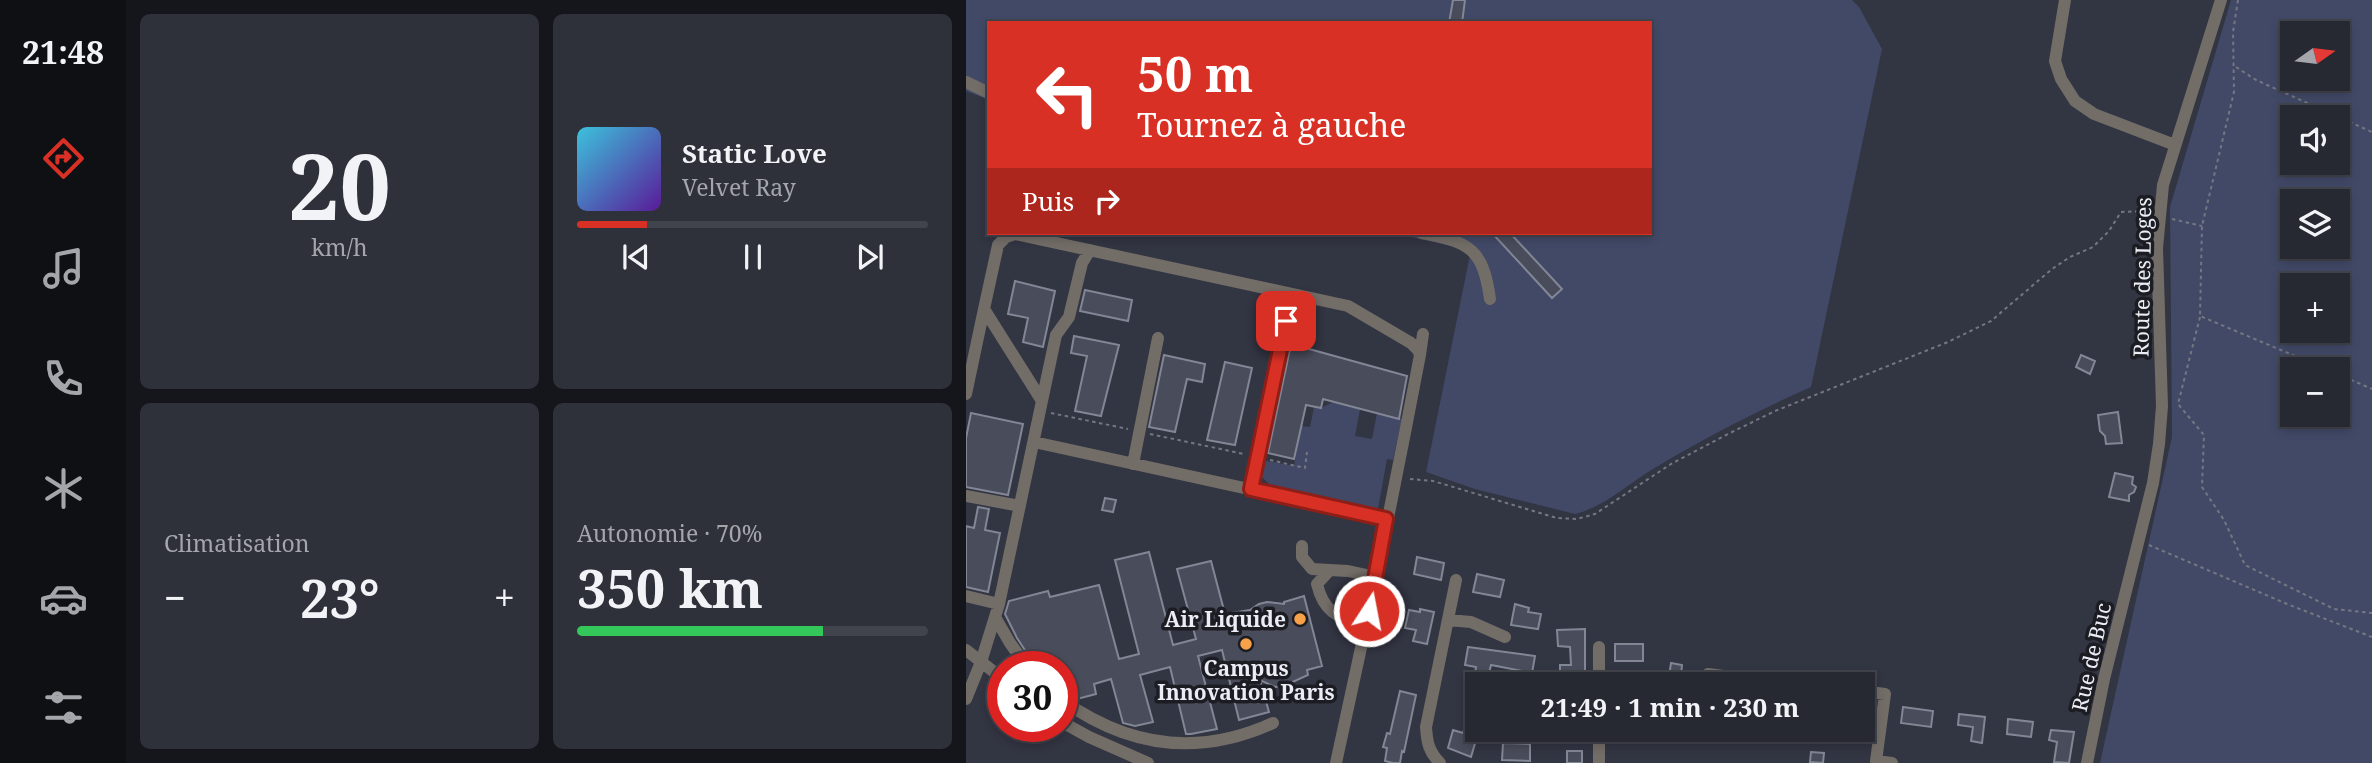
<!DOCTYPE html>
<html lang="fr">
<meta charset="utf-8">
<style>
body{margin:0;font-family:"Noto Serif",serif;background:#2e303a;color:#f1f3f6;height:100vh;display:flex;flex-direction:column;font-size:26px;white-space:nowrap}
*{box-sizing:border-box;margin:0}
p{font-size:23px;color:#a4a6ac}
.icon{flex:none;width:38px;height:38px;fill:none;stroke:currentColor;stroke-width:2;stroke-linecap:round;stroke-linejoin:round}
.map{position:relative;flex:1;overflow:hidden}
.details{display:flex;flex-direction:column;gap:14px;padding:14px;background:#15161c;width:840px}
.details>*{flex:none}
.top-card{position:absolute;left:21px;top:21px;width:665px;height:214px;border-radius:0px;box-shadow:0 4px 10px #0003,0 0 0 2px #42444d;background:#d93025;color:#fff;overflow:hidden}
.needle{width:46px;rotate:76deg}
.controls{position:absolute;left:1314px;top:21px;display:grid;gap:14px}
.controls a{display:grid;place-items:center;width:70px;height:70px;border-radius:0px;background:#262832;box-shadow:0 4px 10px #0003,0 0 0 2px #42444d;font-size:35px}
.speed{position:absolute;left:21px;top:651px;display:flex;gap:14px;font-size:35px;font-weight:700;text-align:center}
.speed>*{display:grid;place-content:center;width:91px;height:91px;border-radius:50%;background:#262832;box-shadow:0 4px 10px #0003,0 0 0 2px #42444d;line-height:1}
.speed .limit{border:10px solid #d22;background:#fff;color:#111}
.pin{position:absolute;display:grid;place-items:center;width:60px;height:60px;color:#fff;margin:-30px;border-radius:14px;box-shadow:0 4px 10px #0006}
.me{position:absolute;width:77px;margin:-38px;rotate:11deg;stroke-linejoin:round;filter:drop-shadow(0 0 5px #0008)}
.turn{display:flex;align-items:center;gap:24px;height:147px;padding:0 35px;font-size:32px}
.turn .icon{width:91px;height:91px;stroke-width:2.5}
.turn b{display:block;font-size:49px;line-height:60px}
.then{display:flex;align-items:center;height:66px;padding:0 35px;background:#0003;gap:14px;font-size:26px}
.big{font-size:52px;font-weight:700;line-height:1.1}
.details .card{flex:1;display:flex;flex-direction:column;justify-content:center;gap:10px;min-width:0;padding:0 24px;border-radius:10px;background:#2e303a}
.details .dial{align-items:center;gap:0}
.dial b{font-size:91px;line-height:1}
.song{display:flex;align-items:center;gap:21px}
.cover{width:84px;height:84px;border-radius:10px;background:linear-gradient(135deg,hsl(190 70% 55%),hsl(270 70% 35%))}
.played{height:7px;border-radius:4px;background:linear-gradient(90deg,#d93025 20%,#42444d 20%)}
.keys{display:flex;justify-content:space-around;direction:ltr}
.heat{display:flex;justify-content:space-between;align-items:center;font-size:38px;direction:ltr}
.charge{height:10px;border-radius:5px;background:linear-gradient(90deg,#34c759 70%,#42444d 0)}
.details .tiles{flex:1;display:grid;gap:14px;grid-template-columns:repeat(2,1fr)}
.trip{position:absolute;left:499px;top:672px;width:410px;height:70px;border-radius:0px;background:#262832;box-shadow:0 4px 10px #0003,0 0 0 2px #42444d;font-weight:700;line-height:70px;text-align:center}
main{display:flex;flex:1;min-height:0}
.dock{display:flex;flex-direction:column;width:126px;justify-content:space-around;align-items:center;background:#0f1014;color:#a4a6ac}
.dock .icon{width:49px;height:49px}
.dock .selected{color:#d93025}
.dock b{font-size:32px;color:#f1f3f6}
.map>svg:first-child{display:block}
.green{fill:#424967;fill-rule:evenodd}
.building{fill:#494c5a;stroke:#828695;stroke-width:2}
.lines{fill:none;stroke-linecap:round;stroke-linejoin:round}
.path{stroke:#747782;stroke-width:2;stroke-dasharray:3.5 3.5;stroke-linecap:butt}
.minor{stroke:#736d68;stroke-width:12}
.route-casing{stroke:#8d1f18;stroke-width:18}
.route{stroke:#d93025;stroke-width:12}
.poi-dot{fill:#f7a149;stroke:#1c1d23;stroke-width:2.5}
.labels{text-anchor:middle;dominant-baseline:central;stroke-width:7;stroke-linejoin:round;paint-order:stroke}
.street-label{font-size:21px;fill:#ebedf6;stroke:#1c1d23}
.poi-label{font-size:21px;font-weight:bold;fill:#ebedf6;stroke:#1c1d23;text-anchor:end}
</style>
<main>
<nav class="dock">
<b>21:48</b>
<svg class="icon selected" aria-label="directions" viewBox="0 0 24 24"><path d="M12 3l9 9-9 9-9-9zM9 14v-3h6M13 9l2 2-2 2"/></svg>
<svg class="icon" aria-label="music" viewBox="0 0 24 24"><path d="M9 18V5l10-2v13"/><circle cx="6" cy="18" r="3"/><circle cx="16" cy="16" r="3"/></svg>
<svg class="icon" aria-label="phone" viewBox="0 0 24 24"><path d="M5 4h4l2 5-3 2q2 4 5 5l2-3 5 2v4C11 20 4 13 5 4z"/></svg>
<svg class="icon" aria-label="climate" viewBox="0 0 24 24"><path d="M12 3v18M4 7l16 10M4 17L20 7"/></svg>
<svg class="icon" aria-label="car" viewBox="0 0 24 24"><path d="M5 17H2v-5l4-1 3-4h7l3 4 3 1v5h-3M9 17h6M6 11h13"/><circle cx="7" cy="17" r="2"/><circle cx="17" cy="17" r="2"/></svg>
<svg class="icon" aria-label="filters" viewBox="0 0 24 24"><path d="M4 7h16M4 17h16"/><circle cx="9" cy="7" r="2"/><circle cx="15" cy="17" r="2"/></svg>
</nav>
<section class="details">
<div class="tiles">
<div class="card dial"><b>20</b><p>km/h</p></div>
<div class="card">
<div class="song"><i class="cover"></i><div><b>Static Love</b><p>Velvet Ray</p></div></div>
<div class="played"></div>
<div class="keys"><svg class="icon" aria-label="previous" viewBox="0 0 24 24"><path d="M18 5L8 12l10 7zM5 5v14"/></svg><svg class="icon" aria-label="pause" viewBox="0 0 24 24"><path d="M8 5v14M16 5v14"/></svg><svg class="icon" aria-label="next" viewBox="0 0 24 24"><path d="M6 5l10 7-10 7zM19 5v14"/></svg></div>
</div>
<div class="card"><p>Climatisation</p>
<div class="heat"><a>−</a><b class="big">23°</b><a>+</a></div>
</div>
<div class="card"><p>Autonomie · 70%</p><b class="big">350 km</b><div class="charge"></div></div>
</div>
</section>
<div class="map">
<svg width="1406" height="763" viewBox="0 0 1406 763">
<rect width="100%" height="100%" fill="#323542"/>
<!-- green -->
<path class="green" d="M0,0H886L893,7L916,49L845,387C791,411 738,438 687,469C662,484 638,507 609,514L509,489L460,472L504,255L489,247L428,233H684V23H23V100L0,91Z
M1265,0H1406V763H1134L1206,437L1204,207ZM1326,33H1372V79H1326ZM1326,117H1372V163H1326ZM1326,201H1372V247H1326ZM1326,285H1372V331H1326ZM1326,369H1372V415H1326Z
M367,402L394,409L389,436L406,439L411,413L436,419L427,460L421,459L412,509L306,487L296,477V460L328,466L335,426L344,427L348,407L355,408Z"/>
<!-- building -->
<path class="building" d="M487,0H499L496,23H483Z
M526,233H544L596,289L586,298Z
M49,281L89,291L77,347L57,342L62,318L42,314Z
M119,290L166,300L162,321L114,311Z
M108,336L153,345L135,416L109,411L121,356L105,353Z
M325,344L441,376L433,419L357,399L355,408L340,405L328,459L302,453Z
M198,355L239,364L236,382L221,379L209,432L183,427Z
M1115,355L1129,361L1124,374L1110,367Z
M259,362L286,368L269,445L241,440Z
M1152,412L1156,443L1140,444L1139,436L1134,431L1132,415Z
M5,413L57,424L42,495L0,487V438Z
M1149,473L1167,477L1166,484L1170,487L1168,492L1163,495V501L1143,497Z
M139,498L150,500L147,512L136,510Z
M12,507L23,509L19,530L34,533L22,592L0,587V526L8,528Z
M183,552L207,645L230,639L211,569L245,561L259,614L284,610L293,604L301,602L318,604V602L338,596L356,666L341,670L342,675L318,686L309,687L294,680L303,712L273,720L256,650L232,656L251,729L225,734H220L204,667L174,675L187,722L169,726L157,723L145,679L128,684L130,694L111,699L108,687L96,689V667H70L51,638L39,614L43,601L82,591L84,597L133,585L153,659L173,654L149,560Z
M451,557L478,563L475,580L448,574Z
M511,574L538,580L534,597L507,592Z
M549,604L563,608L562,612L575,614L572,629L545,625Z
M454,609L468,612L461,644L447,641L450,630L439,628L443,610L454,612Z
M619,629V684L594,683V665H605L604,647L592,646L591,630Z
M649,644H677V661H649Z
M502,647L569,656L566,673L525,665L521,681L508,679L510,667L499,665Z
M705,663L716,665L715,675L734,677L738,684H702Z
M434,691L450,695L438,752L436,751L434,763H427L419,761L421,748L417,747L421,733L424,734Z
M937,707L967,711L965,727L935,723Z
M993,714L1019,717L1016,743L1005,741L1007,727L992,725Z
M1042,719L1067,722L1065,737L1041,734Z
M500,723L510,725L509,730H513L505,757L482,748L487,730L497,733Z
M874,730H884L882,742L873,741Z
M1085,730L1108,732L1103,763L1088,762L1091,742L1083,740Z
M537,743L564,744V761L536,760Z
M601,751H616V763H601Z
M845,752L858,753L857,763L844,762Z"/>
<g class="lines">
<!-- path -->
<path class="path" d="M1272,0L1267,32L1268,92L1236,226L1234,316L1360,369
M1270,67L1290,80L1406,132
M1206,219L1236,226
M1234,317L1212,404L1238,435L1236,487L1258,520L1279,565L1368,609L1406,613
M1372,374L1406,389
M85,413L162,429
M184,434L278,454
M304,460L339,468L341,452
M444,479L467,481L591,518L611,519L629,514L705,464L760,435L809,411L982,342L1025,321L1086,269L1104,257L1127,247L1143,231L1155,212L1181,211
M1183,545L1321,604L1406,637"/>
<!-- minor -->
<path class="minor" d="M1099,0L1089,61L1095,79L1109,101L1128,114L1209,145
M0,82L23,93
M456,233C504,242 517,249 524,299
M454,355L457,334
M0,394L18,309
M76,401L90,335L103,317L116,263L124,250
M68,442L420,519
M167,464L192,338
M285,490L326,294
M0,496L54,506
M336,546V557L346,569L382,571L410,577
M363,571L351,584C358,614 373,617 400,626
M0,596L33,604
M29,617L44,643L61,667
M482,620L505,622L539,637
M633,647V684
M0,650L37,679
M742,674L819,684
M896,691L919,694L910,761L926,763
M0,699L15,662L33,604L76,401L18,309L32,245L40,237L49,234L382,306L445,343L452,350L454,355C428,492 400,628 370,763
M96,700C162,747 233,757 307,723
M96,722L123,737L182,763
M633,730V763
M474,763C463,752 461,743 460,727L490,580
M1121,763L1138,679L1187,483L1193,444L1196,406L1191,248L1197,185L1255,0"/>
</g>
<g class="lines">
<defs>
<path id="route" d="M320,321L285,489L420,519L403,611"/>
</defs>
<!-- route casing -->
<use href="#route" class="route-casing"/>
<!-- route -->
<use href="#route" class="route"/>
</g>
<!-- markers -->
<g class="poi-dot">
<circle cx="334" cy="619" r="7"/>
<circle cx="280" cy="644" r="7"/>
</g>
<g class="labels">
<!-- street labels -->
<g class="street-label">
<text transform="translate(1176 277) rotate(-89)">Route des Loges</text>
<text transform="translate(1125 657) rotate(-77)">Rue de Buc</text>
</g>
<!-- poi labels -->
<g class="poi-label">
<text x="320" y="619">Air Liquide</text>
<text x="280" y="668" text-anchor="middle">Campus<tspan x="280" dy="24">Innovation Paris</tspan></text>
</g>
</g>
</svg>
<div class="controls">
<a><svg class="needle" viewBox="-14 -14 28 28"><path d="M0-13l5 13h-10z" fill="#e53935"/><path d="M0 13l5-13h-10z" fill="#a4a6ac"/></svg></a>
<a><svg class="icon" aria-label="sound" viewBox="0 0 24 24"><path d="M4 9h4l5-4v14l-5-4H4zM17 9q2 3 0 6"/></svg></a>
<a><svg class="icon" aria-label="layers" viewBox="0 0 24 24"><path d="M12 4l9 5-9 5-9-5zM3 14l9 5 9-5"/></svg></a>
<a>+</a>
<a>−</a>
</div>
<div class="speed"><div class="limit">30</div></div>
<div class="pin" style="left:320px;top:321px;background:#d93025"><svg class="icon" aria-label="arrive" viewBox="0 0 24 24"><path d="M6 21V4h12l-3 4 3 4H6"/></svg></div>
<svg class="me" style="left:403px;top:611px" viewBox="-20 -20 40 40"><circle r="17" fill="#d93025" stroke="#fff" stroke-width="3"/><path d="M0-11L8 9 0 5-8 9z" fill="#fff"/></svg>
<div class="trip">21:49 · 1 min · 230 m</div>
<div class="top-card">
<div class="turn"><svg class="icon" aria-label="left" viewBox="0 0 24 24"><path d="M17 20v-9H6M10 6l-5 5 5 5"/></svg><div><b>50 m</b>Tournez à gauche</div></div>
<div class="then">Puis<svg class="icon" aria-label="right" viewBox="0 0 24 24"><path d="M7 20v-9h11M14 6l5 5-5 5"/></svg></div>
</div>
</div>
</main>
